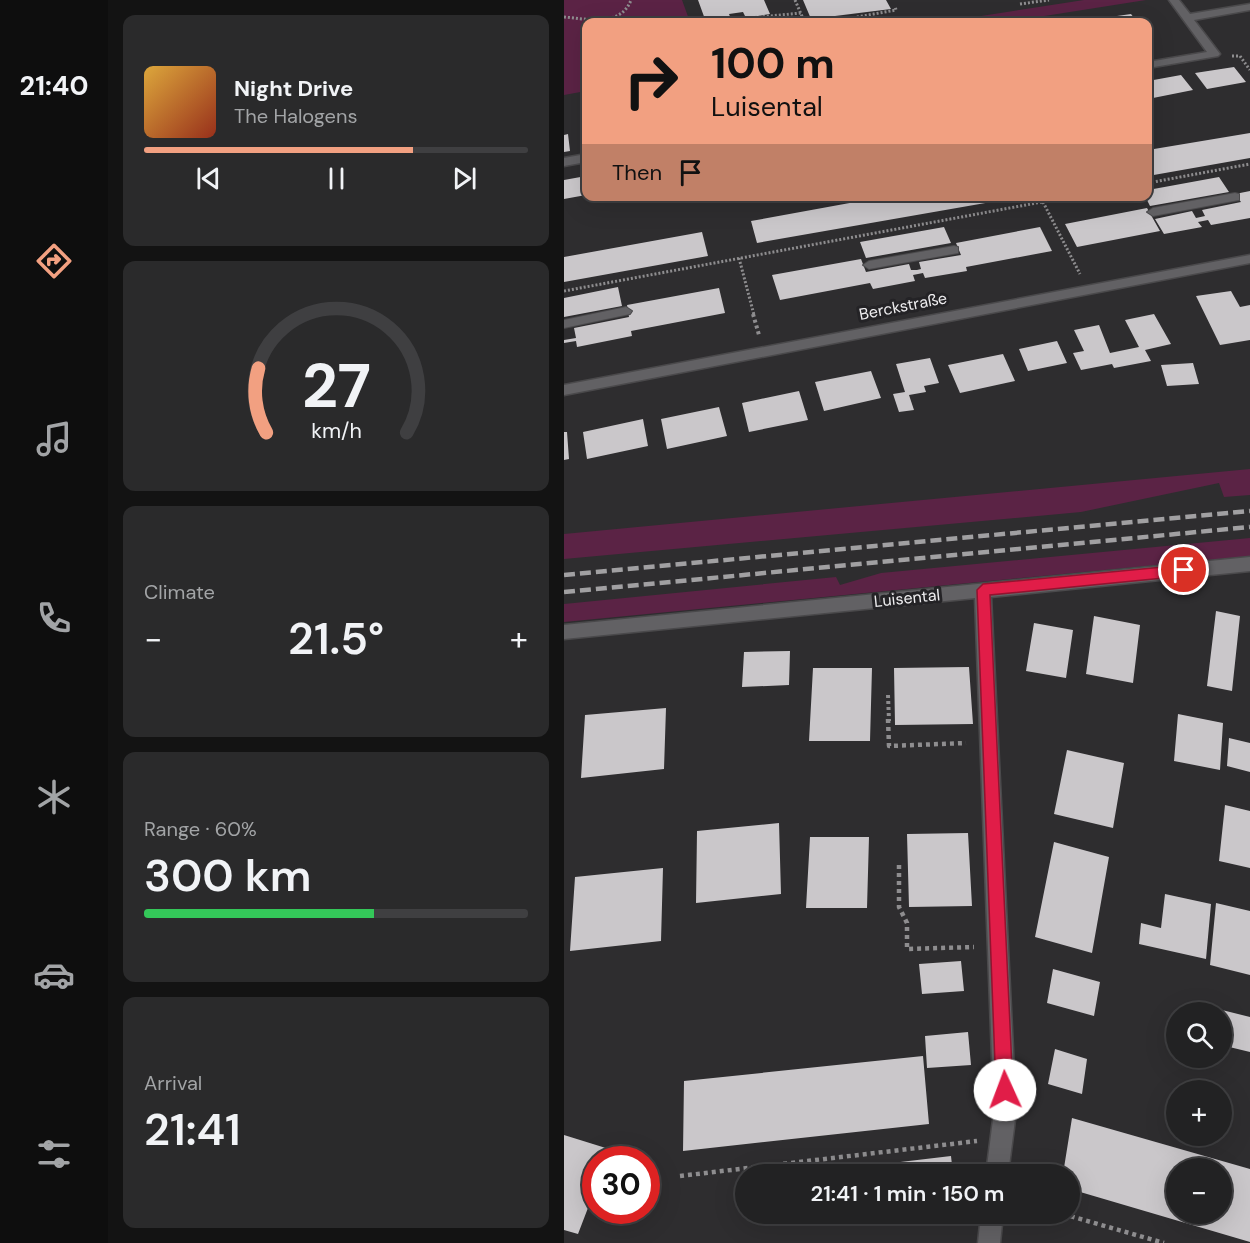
<!DOCTYPE html>
<meta charset="utf-8">
<style>
body{margin:0;font-family:"DM Sans",sans-serif;background:#2a2a2b;color:#f1f3f6;height:100vh;display:flex;flex-direction:column;font-size:22px;white-space:nowrap}
*{box-sizing:border-box;margin:0}
p{font-size:20px;color:#a2a4a6}
.icon{flex:none;width:33px;height:33px;fill:none;stroke:currentColor;stroke-width:2;stroke-linecap:round;stroke-linejoin:round}
.map{position:relative;flex:1;overflow:hidden}
.details{display:flex;flex-direction:column;gap:15px;padding:15px;background:#131313;width:456px}
.details>*{flex:none}
.top-card{position:absolute;left:18px;top:18px;width:570px;height:183px;border-radius:12px;box-shadow:0 6px 24px #0002,0 0 0 2px #3f3f41;background:#f2a081;color:#111;overflow:hidden}
.buttons{position:absolute;left:602px;top:1002px;display:grid;gap:12px}
.buttons a{display:grid;place-items:center;width:66px;height:66px;border-radius:50%;background:#222223;box-shadow:0 6px 24px #0002,0 0 0 2px #3f3f41;font-size:30px}
.speed{position:absolute;left:18px;top:1146px;display:flex;gap:12px;font-size:30px;font-weight:700;text-align:center}
.speed>*{display:grid;place-content:center;width:78px;height:78px;border-radius:50%;background:#222223;box-shadow:0 6px 24px #0002,0 0 0 2px #3f3f41;line-height:1}
.speed .limit{border:9px solid #d22;background:#fff;color:#111}
.pin{position:absolute;display:grid;place-items:center;width:51px;height:51px;color:#fff;margin:-26px;border:3px solid #fff;border-radius:50%;box-shadow:0 2px 6px #0007}
.me{position:absolute;width:66px;margin:-33px;rotate:358deg;stroke-linejoin:round;filter:drop-shadow(0 0 4px #0008)}
.turn{display:flex;align-items:center;gap:21px;height:126px;padding:0 30px;font-size:27px}
.turn .icon{width:78px;height:78px;stroke-width:2.5}
.turn b{display:block;font-size:42px;line-height:51px}
.then{display:flex;align-items:center;height:57px;padding:0 30px;background:#0003;gap:12px;font-size:22px}
.big{font-size:45px;font-weight:600;line-height:1.1}
.details .card{flex:1;display:flex;flex-direction:column;justify-content:center;gap:9px;min-width:0;padding:0 21px;border-radius:12px;background:#2a2a2b}
.details .dial{align-items:center;gap:0}
.dial svg{height:156px;overflow:visible;fill:none;stroke:#3f3f41;stroke-width:7;stroke-linecap:round;text-anchor:middle}
.dial text{fill:#f1f3f6;stroke:none}
.song{display:flex;align-items:center;gap:18px}
.cover{width:72px;height:72px;border-radius:9px;background:linear-gradient(135deg,hsl(40 70% 55%),hsl(10 70% 35%))}
.played{height:6px;border-radius:3px;background:linear-gradient(90deg,#f2a081 70%,#3f3f41 70%)}
.keys{display:flex;justify-content:space-around;direction:ltr}
.heat{display:flex;justify-content:space-between;align-items:center;font-size:33px;direction:ltr}
.charge{height:9px;border-radius:4px;background:linear-gradient(90deg,#34c759 60%,#3f3f41 0)}
.trip{position:absolute;left:171px;top:1164px;width:345px;height:60px;border-radius:30px;background:#222223;box-shadow:0 6px 24px #0002,0 0 0 2px #3f3f41;font-weight:600;line-height:60px;text-align:center}
main{display:flex;flex:1;min-height:0}
.tabs{display:flex;flex-direction:column;width:108px;justify-content:space-around;align-items:center;background:#0e0e0e;color:#a2a4a6}
.tabs .icon{width:42px;height:42px}
.tabs .on{color:#f2a081}
.tabs b{font-size:27px;color:#f1f3f6}
.map>svg:first-child{display:block}
.green{fill:#5b2345}
.building{fill:#cac7ca;fill-rule:evenodd}
.lines{fill:none;stroke-linecap:round;stroke-linejoin:round}
.service-casing{stroke:#4a494b;stroke-width:2}
.minor-casing{stroke:#4a494b;stroke-width:3}
.path-far2{stroke:#8e8d8f;stroke-width:3;stroke-dasharray:2 2;stroke-linecap:butt}
.path-far1{stroke:#8e8d8f;stroke-width:4;stroke-dasharray:3 3;stroke-linecap:butt}
.path{stroke:#8e8d8f;stroke-width:4.5;stroke-dasharray:4 4;stroke-linecap:butt}
.service{fill:#626164;fill-rule:evenodd}
.minor{fill:#626164;fill-rule:evenodd}
.rail{stroke:#a1a0a2;stroke-width:4.5;stroke-dasharray:11 5;stroke-linecap:butt}
.route{fill:#e11d48;stroke:#92132f;stroke-width:1.5}
.labels{text-anchor:middle;dominant-baseline:central;stroke-width:6;stroke-linejoin:round;paint-order:stroke}
.street-label{font-size:16px;fill:#eeedef;stroke:#242326}
</style>
<main>
<nav class="tabs">
<b>21:40</b>
<svg class="icon on" aria-label="directions" viewBox="0 0 24 24"><path d="M12 3l9 9-9 9-9-9zM9 14v-3h6M13 9l2 2-2 2"/></svg>
<svg class="icon" aria-label="music" viewBox="0 0 24 24"><path d="M9 18V5l10-2v13"/><circle cx="6" cy="18" r="3"/><circle cx="16" cy="16" r="3"/></svg>
<svg class="icon" aria-label="phone" viewBox="0 0 24 24"><path d="M5 4h4l2 5-3 2q2 4 5 5l2-3 5 2v4C11 20 4 13 5 4z"/></svg>
<svg class="icon" aria-label="climate" viewBox="0 0 24 24"><path d="M12 3v18M4 7l16 10M4 17L20 7"/></svg>
<svg class="icon" aria-label="car" viewBox="0 0 24 24"><path d="M5 17H2v-5l4-1 3-4h7l3 4 3 1v5h-3M9 17h6M6 11h13"/><circle cx="7" cy="17" r="2"/><circle cx="17" cy="17" r="2"/></svg>
<svg class="icon" aria-label="filters" viewBox="0 0 24 24"><path d="M4 7h16M4 17h16"/><circle cx="9" cy="7" r="2"/><circle cx="15" cy="17" r="2"/></svg>
</nav>
<section class="details">
<div class="card">
<div class="song"><i class="cover"></i><div><b>Night Drive</b><p>The Halogens</p></div></div>
<div class="played"></div>
<div class="keys"><svg class="icon" aria-label="previous" viewBox="0 0 24 24"><path d="M18 5L8 12l10 7zM5 5v14"/></svg><svg class="icon" aria-label="pause" viewBox="0 0 24 24"><path d="M8 5v14M16 5v14"/></svg><svg class="icon" aria-label="next" viewBox="0 0 24 24"><path d="M6 5l10 7-10 7zM19 5v14"/></svg></div>
</div>
<div class="card dial"><svg viewBox="0 0 100 80">
<path d="M14 69A42 42 0 1 1 86 69"/>
<path d="M14 69A42 42 0 0 1 10 36" stroke="#f2a081"/>
<text x="50" y="56" font-size="32" font-weight="700">27</text>
<text x="50" y="72" font-size="11">km/h</text>
</svg></div>
<div class="card"><p>Climate</p>
<div class="heat"><a>−</a><b class="big">21.5°</b><a>+</a></div>
</div>
<div class="card"><p>Range · 60%</p><b class="big">300 km</b><div class="charge"></div></div>
<div class="card"><p>Arrival</p><b class="big">21:41</b></div>
</section>
<div class="map">
<svg width="686" height="1243" viewBox="0 0 686 1243">
<rect width="100%" height="100%" fill="#2e2d2f"/>
<!-- green -->
<path class="green" d="M0,0H118L126,22H22V91L0,95Z
M520,0H582L443,22H379Z
M686,469V495L660,497L655,483L517,512L0,559V534Z
M686,538V556L0,622V604L272,577L276,585L317,573Z"/>
<!-- building -->
<path class="building" d="M134,0H200L206,14L182,18L179,12L165,14L168,22H142Z
M239,0H322L327,9L247,19Z
M567,14L573,22H542L539,18Z
M670,67L682,82L643,89L631,73Z
M617,75L629,90L589,98L584,90V81Z
M686,133V158L584,176V150Z
M4,134L6,151L0,152V135Z
M22,176V195L0,199V180Z
M655,177L665,192L586,206L581,196H584V190Z
M686,191V218L647,225L644,220L634,222L638,227L600,234L591,219L628,211L632,218L641,216L638,210L677,202L671,194Z
M324,196L450,198L193,243L187,221Z
M583,208L596,231L513,247L501,224Z
M380,227L387,243L302,258L296,242Z
M476,227L488,251L402,267L403,271L361,278L359,273L349,275L351,281L309,289L306,283L216,300L208,275L297,259L302,272L345,264L347,270H353L357,269L355,262L397,255L392,243Z
M138,232L144,256L0,282V257Z
M54,287L58,306L0,317V298Z
M155,288L161,313L67,331L68,336L13,347L12,341L0,343V340L12,338L10,328L65,317L63,305Z
M667,291L676,307L686,305V340L656,345L632,296Z
M590,314L607,344L581,350L587,361L550,368L548,364L517,370L509,353L520,351L510,330L535,325L546,353L575,347L561,320Z
M493,341L503,363L464,371L455,349Z
M439,354L451,381L396,393L384,365Z
M366,358L375,383L360,386L362,392L345,395L350,410L335,412L329,394L341,392L332,364Z
M629,363L635,384L603,386L597,365Z
M307,371L317,398L260,411L251,382Z
M235,391L244,420L185,432L178,403Z
M155,407L163,436L103,449L97,419Z
M79,419L84,446L23,459L19,432Z
M0,432H3L5,459L0,460Z
M652,611L676,616L668,691L643,686Z
M530,616L576,625L569,683L522,674Z
M470,623L509,630L502,678L462,671Z
M226,651L225,685L178,687L180,652Z
M405,667L409,724L331,725L330,668Z
M249,668H308L306,741H245Z
M102,708L100,769L17,778L21,715Z
M614,714L659,723L656,770L610,761Z
M665,738L686,743V772L663,766Z
M503,750L560,763L549,828L490,814Z
M661,805L686,811V868L655,861Z
M215,823L217,894L132,903L133,831Z
M404,833L408,906L345,907L343,834Z
M246,837H305L303,908H242Z
M490,842L545,857L528,953L471,937Z
M99,868L97,941L6,951L11,877Z
M601,894L647,904L642,959L575,944L577,923L597,928Z
M652,903L686,911V975L646,965Z
M397,961L400,991L358,994L355,964Z
M489,969L536,982L530,1016L483,1003Z
M642,1006L686,1017V1052L657,1045V1012H641Z
M404,1032L407,1065L363,1068L361,1036Z
M491,1049L523,1059L518,1094L484,1084Z
M359,1056L365,1124L119,1151L120,1081Z
M508,1118L686,1169V1242L506,1189V1174H499ZM612,1168H657V1214H612Z
M0,1135L45,1149L42,1160H32V1187L14,1234L0,1230Z
M387,1156L389,1174H311V1165Z"/>
<g class="lines">
<defs>
<path id="service" d="M671,193L675,194V200L589,216L583,212L589,208Z
M390,246L394,247V253L305,269L299,265L305,261Z
M62,307L68,311L66,314L0,328V320Z"/>
<path id="minor" d="M605,0H615L626,14L686,4V10L630,20L656,54L654,56L584,68V62L643,52Z
M22,154V162L0,166V158Z
M686,255V263L0,395V385Z
M686,557V571L427,597L452,1112L444,1174H422L430,1112L411,598L0,639V625Z
M417,1214H439L436,1243H414Z"/>
</defs>
<!-- service casing -->
<use href="#service" class="service-casing"/>
<!-- minor casing -->
<use href="#minor" class="minor-casing"/>
<!-- path-far2 -->
<path class="path-far2" d="M231,0L240,21L282,19L332,10L331,6
M456,4L485,0
M0,17C23,19 57,27 67,0
M175,19L237,13
M668,56H676L686,70
M584,183L686,164
M479,202L516,274
M175,258L190,315
M0,291L510,196"/>
<!-- path-far1 -->
<path class="path-far1" d="M189,314L195,335
M324,695L325,721"/>
<!-- path -->
<path class="path" d="M324,719L325,746L402,743
M335,865V907L343,923V949L410,947
M116,1176L413,1141
M499,1214L600,1243"/>
<!-- service -->
<use href="#service" class="service"/>
<!-- minor -->
<use href="#minor" class="minor"/>
<!-- rail -->
<path class="rail" d="M0,575L686,511
M0,592L686,527"/>
</g>
<!-- route -->
<path class="route" d="M620,565L626,570L620,576L426,595L449,1090L447,1096L441,1099L434,1096L432,1090L413,590L419,584Z"/>
<g class="labels">
<!-- street labels -->
<g class="street-label">
<text transform="translate(339 306) rotate(-11)">Berckstraße</text>
<text transform="translate(343 598) rotate(-6)">Luisental</text>
</g>
</g>
</svg>
<div class="buttons">
<a><svg class="icon" aria-label="search" viewBox="0 0 24 24"><circle cx="10" cy="10" r="6"/><path d="M15 15l6 6"/></svg></a>
<a>+</a>
<a>−</a>
</div>
<div class="speed"><div class="limit">30</div></div>
<div class="pin" style="left:620px;top:570px;background:#d93025"><svg class="icon" aria-label="arrive" viewBox="0 0 24 24"><path d="M6 21V4h12l-3 4 3 4H6"/></svg></div>
<svg class="me" style="left:441px;top:1090px" viewBox="-20 -20 40 40"><circle r="19" fill="#fff"/><path d="M0-13L10 11 0 6-10 11z" fill="#e11d48"/></svg>
<div class="trip">21:41 · 1 min · 150 m</div>
<div class="top-card">
<div class="turn"><svg class="icon" aria-label="right" viewBox="0 0 24 24"><path d="M7 20v-9h11M14 6l5 5-5 5"/></svg><div><b>100 m</b>Luisental</div></div>
<div class="then">Then<svg class="icon" aria-label="arrive" viewBox="0 0 24 24"><path d="M6 21V4h12l-3 4 3 4H6"/></svg></div>
</div>
</div>
</main>
